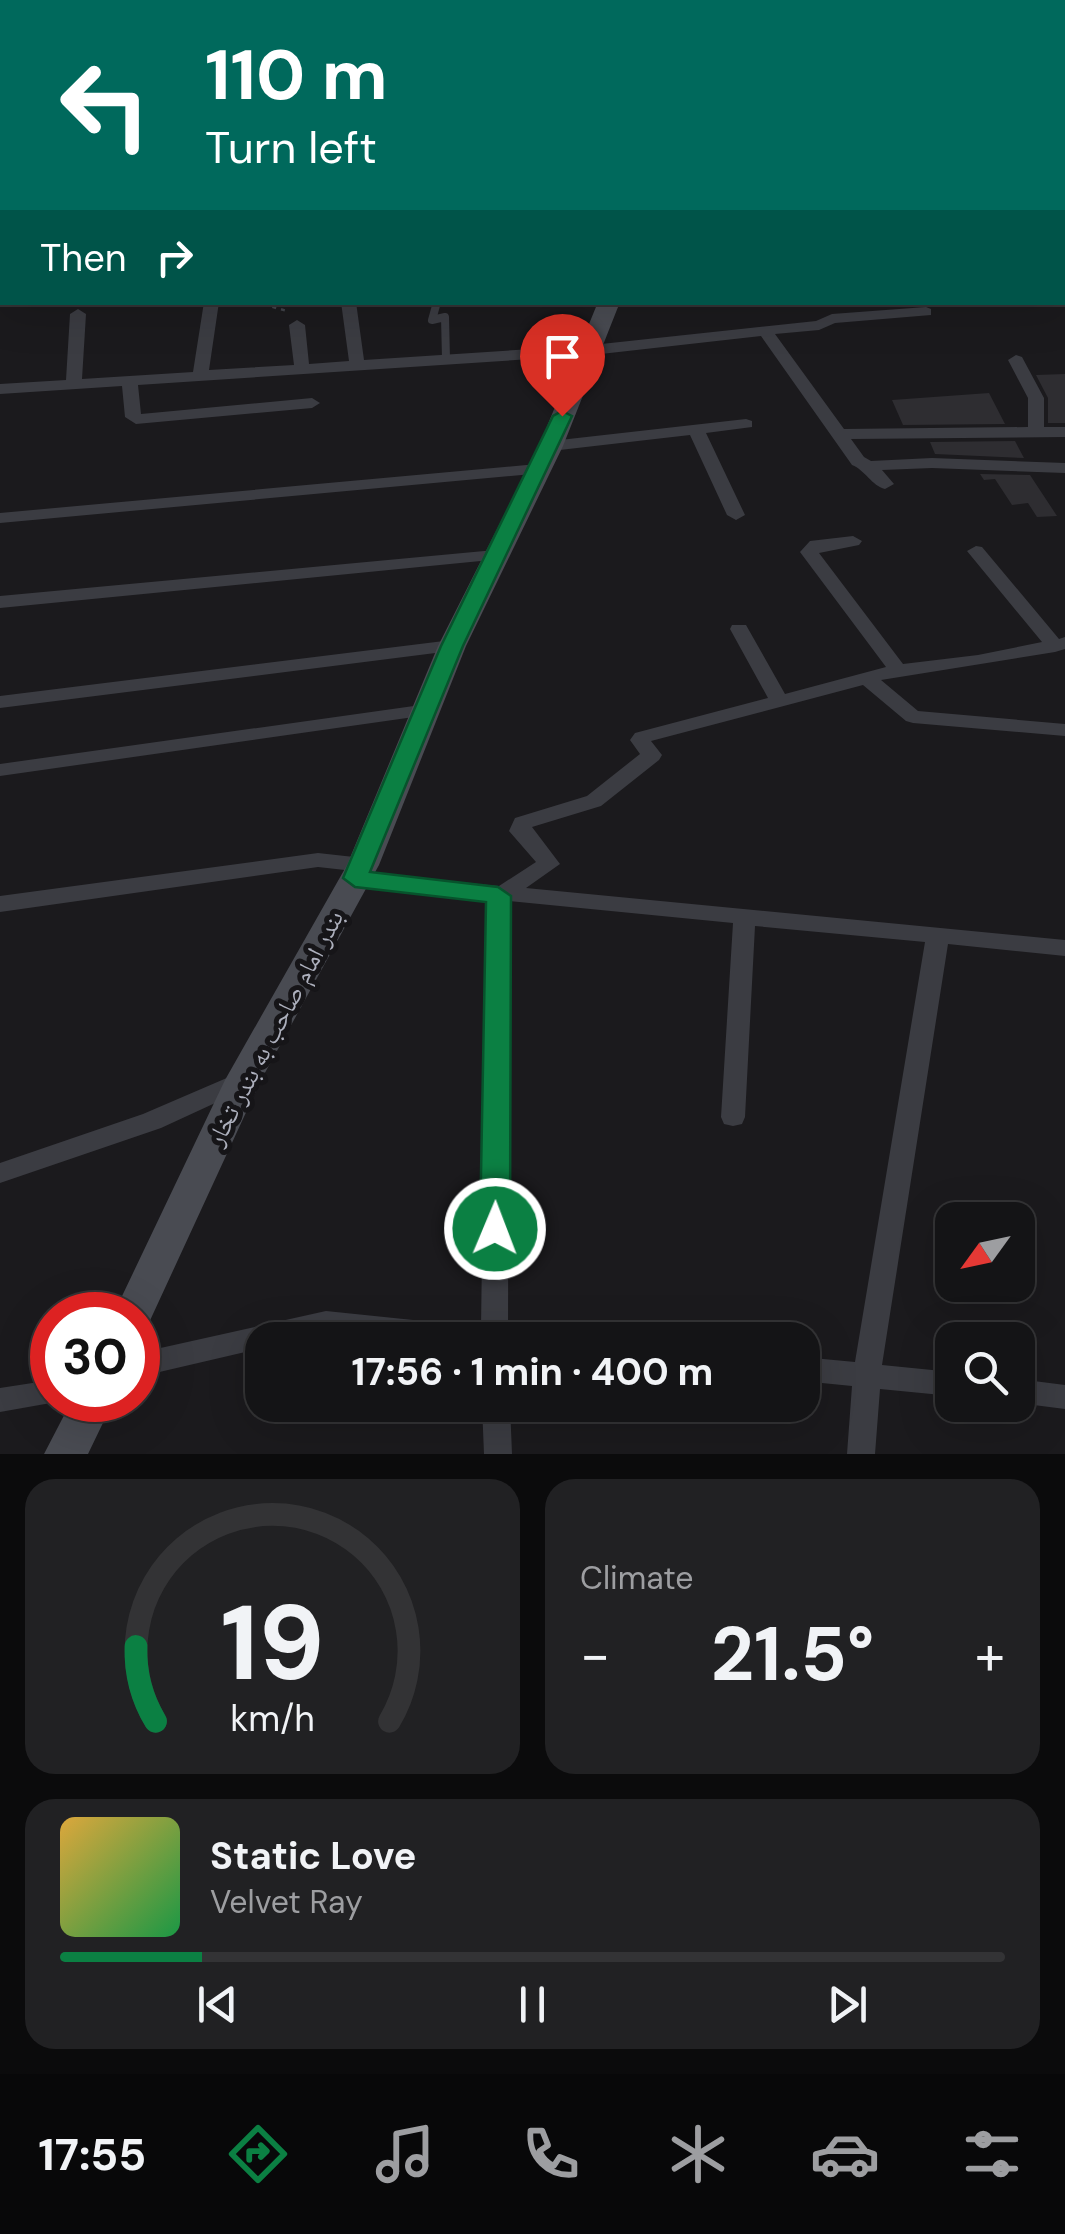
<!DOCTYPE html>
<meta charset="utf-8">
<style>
body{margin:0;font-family:"DM Sans","Noto Naskh Arabic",sans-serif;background:#212123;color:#f1f3f6;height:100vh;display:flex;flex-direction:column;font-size:38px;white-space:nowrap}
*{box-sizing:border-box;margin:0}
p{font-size:32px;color:#9d9ea1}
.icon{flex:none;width:55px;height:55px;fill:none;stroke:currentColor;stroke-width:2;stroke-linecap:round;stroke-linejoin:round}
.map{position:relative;height:1454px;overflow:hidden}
.panel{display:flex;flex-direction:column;gap:25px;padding:25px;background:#0b0b0c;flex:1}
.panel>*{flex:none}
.banner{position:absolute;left:0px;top:0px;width:1065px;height:305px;box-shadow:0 10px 40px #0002,0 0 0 2px #333335;background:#00695c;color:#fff;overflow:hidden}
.needle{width:65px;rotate:237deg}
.buttons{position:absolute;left:935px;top:1202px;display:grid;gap:20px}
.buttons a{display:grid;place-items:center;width:100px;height:100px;border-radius:20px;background:#141416;box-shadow:0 10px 40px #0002,0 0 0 2px #333335;font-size:50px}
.speed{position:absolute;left:30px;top:1292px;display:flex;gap:20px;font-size:50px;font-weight:700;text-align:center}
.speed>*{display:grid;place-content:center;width:130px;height:130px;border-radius:50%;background:#141416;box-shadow:0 10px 40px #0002,0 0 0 2px #333335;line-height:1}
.speed .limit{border:15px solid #d22;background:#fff;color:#111}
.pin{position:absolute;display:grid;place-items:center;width:85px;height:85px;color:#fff;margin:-102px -42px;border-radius:50% 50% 50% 0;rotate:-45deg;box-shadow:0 0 10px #0007}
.pin .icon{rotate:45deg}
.me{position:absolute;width:110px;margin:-55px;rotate:1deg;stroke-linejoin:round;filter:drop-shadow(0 0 8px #0008)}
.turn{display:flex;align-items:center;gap:35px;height:210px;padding:0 40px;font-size:45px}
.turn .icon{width:130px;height:130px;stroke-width:2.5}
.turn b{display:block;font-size:70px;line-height:85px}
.then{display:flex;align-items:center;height:95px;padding:0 40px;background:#0003;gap:20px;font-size:38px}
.big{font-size:75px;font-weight:700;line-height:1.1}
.panel .widget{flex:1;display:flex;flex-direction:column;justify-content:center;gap:15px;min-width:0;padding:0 35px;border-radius:30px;background:#212123}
.panel .dial{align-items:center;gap:0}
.dial svg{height:260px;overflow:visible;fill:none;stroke:#333335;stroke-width:7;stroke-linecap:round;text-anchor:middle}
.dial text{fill:#f1f3f6;stroke:none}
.song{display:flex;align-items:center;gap:30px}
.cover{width:120px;height:120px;border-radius:15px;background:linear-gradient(135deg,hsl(40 70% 55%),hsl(140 70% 35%))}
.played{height:10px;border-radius:5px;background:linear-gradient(90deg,#0b8043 15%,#333335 15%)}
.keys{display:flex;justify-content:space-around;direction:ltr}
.heat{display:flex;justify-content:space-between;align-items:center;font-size:55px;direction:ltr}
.panel .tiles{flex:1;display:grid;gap:25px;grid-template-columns:1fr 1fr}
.widget:last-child{grid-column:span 2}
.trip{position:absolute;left:245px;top:1322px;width:575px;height:100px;border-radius:30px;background:#141416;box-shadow:0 10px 40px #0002,0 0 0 2px #333335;font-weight:700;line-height:100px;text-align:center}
.tab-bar{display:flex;height:160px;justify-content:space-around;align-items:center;background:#080809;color:#9d9ea1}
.tab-bar .icon{width:70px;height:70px}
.tab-bar .on{color:#0b8043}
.tab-bar b{font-size:45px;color:#f1f3f6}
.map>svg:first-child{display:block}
.building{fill:#2e2d31}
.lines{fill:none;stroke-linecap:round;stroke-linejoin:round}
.path{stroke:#414349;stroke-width:2.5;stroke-dasharray:4 5;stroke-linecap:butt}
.lane-far1{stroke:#3b3c42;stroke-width:6}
.lane{stroke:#3b3c42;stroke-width:8}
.street{fill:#3b3c42;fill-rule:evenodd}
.secondary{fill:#494b52;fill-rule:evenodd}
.route{fill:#0b8043;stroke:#07532c;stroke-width:2.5}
.labels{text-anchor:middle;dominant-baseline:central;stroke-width:10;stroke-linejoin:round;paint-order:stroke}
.street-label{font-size:25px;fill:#adb0bd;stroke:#161518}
</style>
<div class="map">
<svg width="1065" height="1454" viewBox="0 0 1065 1454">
<rect width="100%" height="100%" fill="#1b1a1d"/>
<!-- building -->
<path class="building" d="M1065,374V423H1048V398L1036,375Z
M989,393L1005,424L903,425L892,400Z
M1015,441L1024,458L935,454L930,442Z
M980,474L1030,475L1057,516L1037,517L1028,503L1012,505L995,479L984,480Z"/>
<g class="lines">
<!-- path -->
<path class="path" d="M288,2L327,0
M255,302L287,311"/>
<!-- lane-far1 -->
<path class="lane-far1" d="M1062,7L1065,0"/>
<!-- lane -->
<path class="lane" d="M437,302L432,320L445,317L446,359"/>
<!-- street -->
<path class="street" d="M960,0H980L982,2H962Z
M1062,21H1065V27H1062Z
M1064,81H1065V89L1062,88Z
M1062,160L1065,161V169L1062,168Z
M1062,192H1065V200H1062Z
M0,251H2V259H0Z
M204,302H219L209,370L294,365L289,325L297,320L305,325L309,364L349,361L341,302H356L364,360L592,345L816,321L832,314L926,307L931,309V315L835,323L819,330L775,334L844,429L1028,427V398L1008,360L1016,355L1022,357L1044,398V427H1065V437L851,439L864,457L871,461L932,458L1065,463V473L932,468L882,470L894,484L885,489C872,486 865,470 852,465L761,336L592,355L138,385L141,414L312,398L320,403L312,408L136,424L125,417L122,386L0,394V384L66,380L70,314L78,309L86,314L82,379L193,372Z
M746,419L752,421V427L706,433L745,515L736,520L727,515L690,435L551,451L543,446L551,441Z
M537,464L543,465V473L0,523V513Z
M853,536L862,541L859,545L819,553L903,664L978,655L1042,642L967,551L976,546L982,547L1059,639L1065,637V649L1055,652L881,680L918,711L1065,724V736L913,723L906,721L863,685L651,741L662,755L659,760L601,806L532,827L560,864L526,888L1065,940V956L948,944L882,1365L952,1372V1396L880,1389L875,1454H847L852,1386L802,1381V1357L855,1362L925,942L755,926L745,1117L742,1124L733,1126L724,1124L721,1117L733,923L509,901L508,1340H387L326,1333L297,1340H262V1348L138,1377V1353L326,1311L481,1327L487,899L355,886L347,884L344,879L347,874L355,872L499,886L536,862L509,831L515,818L587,796L640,754L630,740L635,733L768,698L730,629L732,625H746L785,694L886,667L800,552L810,541Z
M495,550L504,555L501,559L0,608V596Z
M452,640L459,642L462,646L459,650L0,708V696Z
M428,704L438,710L435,714L0,776V764Z
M318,853L363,858L374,865L363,872L318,867L0,912V896Z
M243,1071L252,1074L255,1080L252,1086L161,1128L0,1183V1163L143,1114Z
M1018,1379L1065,1385V1409L1018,1403Z
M52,1380V1400L62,1401L0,1412V1388Z
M482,1405H510L512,1454H484Z"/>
<!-- secondary -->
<path class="secondary" d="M598,302H620L563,446L466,646L379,865L261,1080L147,1327L138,1330V1315H113L225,1080L347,865L438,646L539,446Z
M72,1400H114L88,1454H44Z"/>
</g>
<!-- route -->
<path class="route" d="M562,411L572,416L463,646L370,872L498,887L511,896L510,1229L505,1237L495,1241L484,1237L480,1229L486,902L355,887L343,878L441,646L553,416Z"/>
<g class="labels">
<!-- street labels -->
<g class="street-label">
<text transform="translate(275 1028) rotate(-62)">بندر امام صاحب به بندر تخار</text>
</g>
</g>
</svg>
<div class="buttons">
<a><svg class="needle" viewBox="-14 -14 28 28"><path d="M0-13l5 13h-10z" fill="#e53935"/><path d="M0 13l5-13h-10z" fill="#9d9ea1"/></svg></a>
<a><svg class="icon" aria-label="search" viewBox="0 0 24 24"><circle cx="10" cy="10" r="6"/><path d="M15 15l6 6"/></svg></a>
</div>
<div class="speed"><div class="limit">30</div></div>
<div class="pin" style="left:562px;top:416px;background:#d93025"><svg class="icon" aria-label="arrive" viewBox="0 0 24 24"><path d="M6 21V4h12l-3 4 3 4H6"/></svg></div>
<svg class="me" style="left:495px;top:1229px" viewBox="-20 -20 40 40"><circle r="17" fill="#0b8043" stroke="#fff" stroke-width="3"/><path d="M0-11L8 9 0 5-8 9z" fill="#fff"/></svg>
<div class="trip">17:56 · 1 min · 400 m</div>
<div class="banner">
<div class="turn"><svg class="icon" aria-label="left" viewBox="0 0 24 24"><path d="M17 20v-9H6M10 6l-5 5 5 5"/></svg><div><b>110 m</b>Turn left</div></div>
<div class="then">Then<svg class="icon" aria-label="right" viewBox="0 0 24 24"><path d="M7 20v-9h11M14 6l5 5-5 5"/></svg></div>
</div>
</div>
<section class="panel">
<div class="tiles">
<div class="widget dial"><svg viewBox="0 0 100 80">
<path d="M14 69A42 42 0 1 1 86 69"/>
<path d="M14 69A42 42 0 0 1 8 46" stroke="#0b8043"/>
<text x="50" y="56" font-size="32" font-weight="700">19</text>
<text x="50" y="72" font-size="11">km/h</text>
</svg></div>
<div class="widget"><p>Climate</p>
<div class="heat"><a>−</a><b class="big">21.5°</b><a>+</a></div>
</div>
<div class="widget">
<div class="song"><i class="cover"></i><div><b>Static Love</b><p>Velvet Ray</p></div></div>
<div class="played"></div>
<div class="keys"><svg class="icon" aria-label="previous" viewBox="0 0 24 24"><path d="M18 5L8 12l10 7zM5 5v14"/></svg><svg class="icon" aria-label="pause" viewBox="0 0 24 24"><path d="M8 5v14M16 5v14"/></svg><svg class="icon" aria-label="next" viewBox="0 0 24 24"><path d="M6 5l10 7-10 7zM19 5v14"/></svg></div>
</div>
</div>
</section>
<nav class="tab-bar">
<b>17:55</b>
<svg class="icon on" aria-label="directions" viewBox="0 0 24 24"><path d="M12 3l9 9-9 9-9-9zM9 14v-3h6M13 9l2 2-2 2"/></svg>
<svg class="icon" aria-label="music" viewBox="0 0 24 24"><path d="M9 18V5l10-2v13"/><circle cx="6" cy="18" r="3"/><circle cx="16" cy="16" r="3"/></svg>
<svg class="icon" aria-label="phone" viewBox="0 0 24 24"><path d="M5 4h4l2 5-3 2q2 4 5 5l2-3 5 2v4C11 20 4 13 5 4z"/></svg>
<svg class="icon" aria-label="climate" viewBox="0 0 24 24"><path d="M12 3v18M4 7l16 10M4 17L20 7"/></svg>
<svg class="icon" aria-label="car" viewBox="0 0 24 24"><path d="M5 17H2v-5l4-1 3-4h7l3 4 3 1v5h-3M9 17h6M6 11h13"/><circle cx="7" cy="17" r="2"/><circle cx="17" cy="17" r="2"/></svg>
<svg class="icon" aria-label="filters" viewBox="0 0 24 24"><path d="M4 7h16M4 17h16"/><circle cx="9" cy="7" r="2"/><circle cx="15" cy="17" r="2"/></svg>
</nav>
